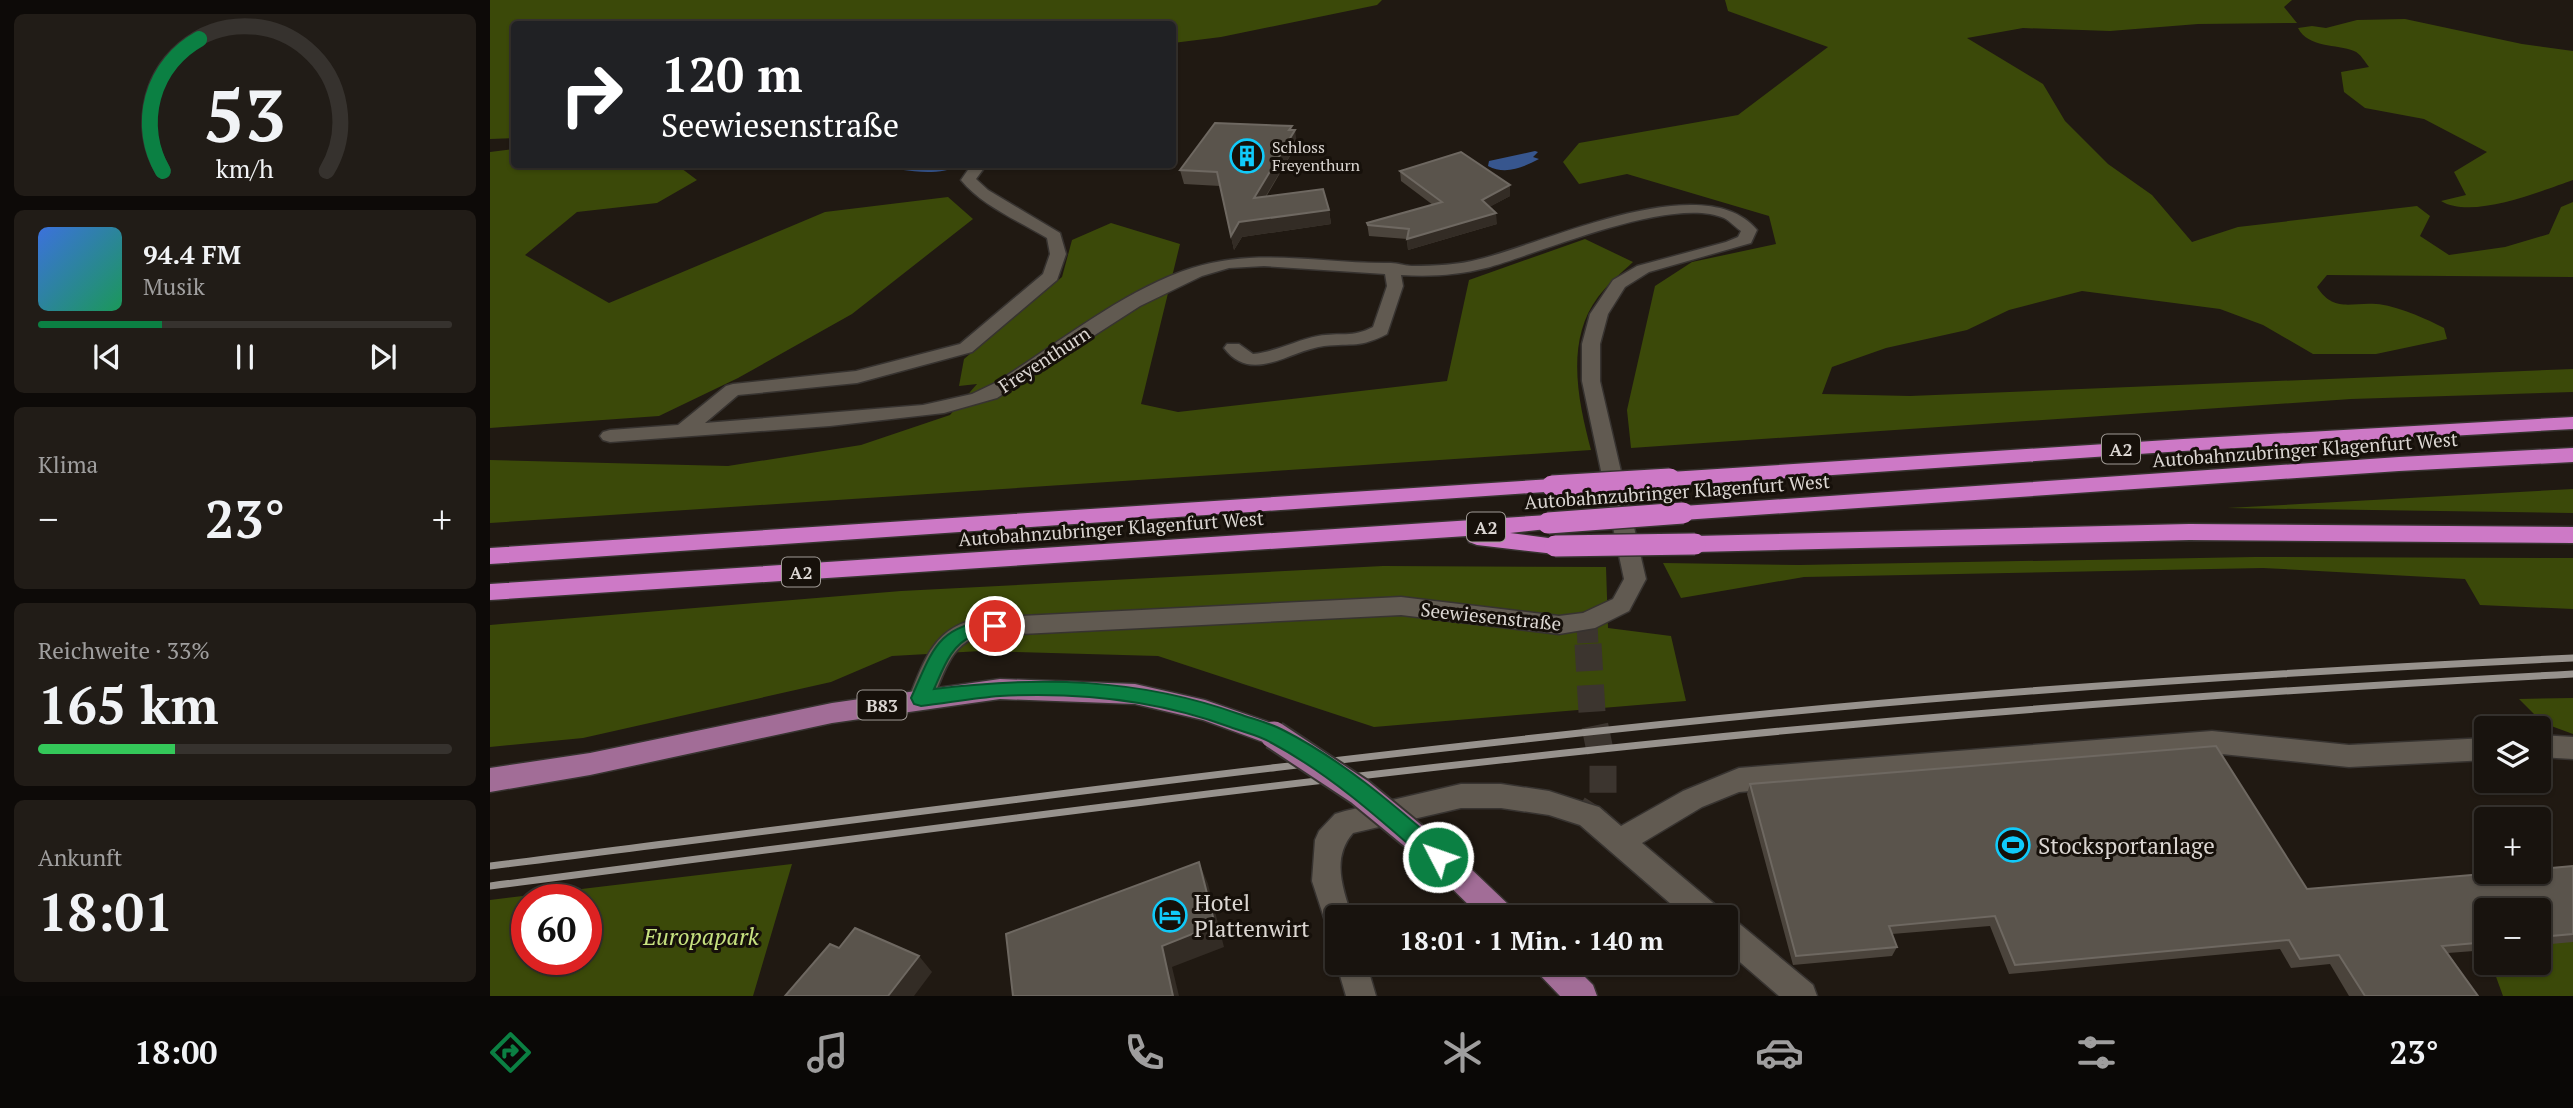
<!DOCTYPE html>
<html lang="de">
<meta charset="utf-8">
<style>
body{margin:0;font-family:"PT Serif",serif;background:#211c17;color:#f1f3f6;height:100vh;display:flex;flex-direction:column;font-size:26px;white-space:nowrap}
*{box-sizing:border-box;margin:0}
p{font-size:23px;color:#9f9e9e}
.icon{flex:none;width:38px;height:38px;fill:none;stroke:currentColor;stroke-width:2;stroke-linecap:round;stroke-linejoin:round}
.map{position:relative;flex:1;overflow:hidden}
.details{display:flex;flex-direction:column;gap:14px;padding:14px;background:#0d0a08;width:490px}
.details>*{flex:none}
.hud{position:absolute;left:21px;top:21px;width:665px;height:147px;border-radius:7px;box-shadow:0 2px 5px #0004,0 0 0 2px #36322e;background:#202124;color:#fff;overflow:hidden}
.fabs{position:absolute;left:1984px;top:716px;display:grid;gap:14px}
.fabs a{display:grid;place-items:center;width:77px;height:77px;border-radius:7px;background:#18130e;box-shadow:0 2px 5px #0004,0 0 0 2px #36322e;font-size:35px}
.speed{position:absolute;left:21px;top:884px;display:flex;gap:14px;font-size:35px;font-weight:700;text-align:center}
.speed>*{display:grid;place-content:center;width:91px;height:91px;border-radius:50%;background:#18130e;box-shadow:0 2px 5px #0004,0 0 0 2px #36322e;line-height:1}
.speed .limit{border:10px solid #d22;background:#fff;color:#111}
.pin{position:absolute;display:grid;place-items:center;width:60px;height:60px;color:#fff;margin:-30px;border:4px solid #fff;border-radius:50%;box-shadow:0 2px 7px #0007}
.me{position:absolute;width:77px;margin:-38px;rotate:311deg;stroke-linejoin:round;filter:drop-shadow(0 0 5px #0008)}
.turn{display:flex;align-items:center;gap:24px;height:147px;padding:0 35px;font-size:32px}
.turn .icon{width:91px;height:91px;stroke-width:2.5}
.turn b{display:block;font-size:49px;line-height:60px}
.big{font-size:52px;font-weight:700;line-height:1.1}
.details .tile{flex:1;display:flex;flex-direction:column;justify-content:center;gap:10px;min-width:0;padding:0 24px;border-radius:10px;background:#211c17}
.details .dial{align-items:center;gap:0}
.dial svg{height:182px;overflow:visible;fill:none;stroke:#36322e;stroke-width:7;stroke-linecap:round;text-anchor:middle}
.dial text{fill:#f1f3f6;stroke:none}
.song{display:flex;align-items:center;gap:21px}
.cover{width:84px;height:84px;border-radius:10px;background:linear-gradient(135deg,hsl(220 70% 55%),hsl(150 70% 35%))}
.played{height:7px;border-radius:4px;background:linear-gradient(90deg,#0b8043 30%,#36322e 30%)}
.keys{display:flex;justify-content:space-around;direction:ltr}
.heat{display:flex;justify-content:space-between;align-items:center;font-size:38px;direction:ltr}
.charge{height:10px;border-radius:5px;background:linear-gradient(90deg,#34c759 33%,#36322e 0)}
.trip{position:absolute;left:835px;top:905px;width:413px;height:70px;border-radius:7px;background:#18130e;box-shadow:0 2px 5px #0004,0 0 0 2px #36322e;font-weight:700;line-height:70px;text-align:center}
.tab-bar{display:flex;height:112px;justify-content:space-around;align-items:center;background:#0a0806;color:#9f9e9e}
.tab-bar .icon{width:49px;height:49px}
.tab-bar .current{color:#0b8043}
.tab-bar b{font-size:32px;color:#f1f3f6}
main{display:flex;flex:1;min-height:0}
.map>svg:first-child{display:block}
.green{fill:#3b4909;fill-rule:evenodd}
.water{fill:#37568e}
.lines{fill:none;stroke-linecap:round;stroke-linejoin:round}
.minor-tunnel-far1{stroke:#3c352f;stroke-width:21;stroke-dasharray:21 10;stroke-linecap:butt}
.minor-tunnel{stroke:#3c352f;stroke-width:27;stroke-dasharray:27 14;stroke-linecap:butt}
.minor-casing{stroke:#373330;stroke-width:3}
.major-casing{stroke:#373330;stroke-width:3}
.highway-casing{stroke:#373330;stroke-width:3}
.minor{fill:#615a51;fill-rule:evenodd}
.major{fill:#a26d97;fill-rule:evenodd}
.highway{fill:#cd79c6;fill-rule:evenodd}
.rail{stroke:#97928d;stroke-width:7}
.major-bridge-casing{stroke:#373330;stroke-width:31;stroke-linecap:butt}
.highway-bridge-casing{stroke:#373330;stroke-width:24;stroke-linecap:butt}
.major-bridge{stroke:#a26d97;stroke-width:27}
.highway-bridge{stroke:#cd79c6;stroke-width:21}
.wall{fill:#4b443c}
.shaded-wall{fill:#332c25}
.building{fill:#5a544c;stroke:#6e6861;stroke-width:2}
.route{fill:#0b8043;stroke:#07532c;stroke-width:2}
.labels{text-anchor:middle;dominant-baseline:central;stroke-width:6;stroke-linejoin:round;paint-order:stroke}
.far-poi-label{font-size:16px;fill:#dbd6d2;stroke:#16100a;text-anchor:start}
.shield{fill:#16100a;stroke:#a09b96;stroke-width:2}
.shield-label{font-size:18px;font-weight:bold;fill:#dbd6d2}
.street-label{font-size:19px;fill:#dbd6d2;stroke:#16100a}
.near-poi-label{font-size:23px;fill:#dbd6d2;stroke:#16100a;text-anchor:start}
.near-park-label{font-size:23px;font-style:italic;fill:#c7e280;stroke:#16100a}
</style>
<main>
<section class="details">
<div class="tile dial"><svg viewBox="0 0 100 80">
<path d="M14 69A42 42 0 1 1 86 69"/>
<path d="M14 69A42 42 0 0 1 30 11" stroke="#0b8043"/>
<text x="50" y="56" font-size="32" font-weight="700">53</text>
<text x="50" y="72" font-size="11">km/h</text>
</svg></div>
<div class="tile">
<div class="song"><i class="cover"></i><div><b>94.4 FM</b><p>Musik</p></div></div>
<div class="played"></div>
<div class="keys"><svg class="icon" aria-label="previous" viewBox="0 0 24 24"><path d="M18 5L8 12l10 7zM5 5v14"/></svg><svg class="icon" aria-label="pause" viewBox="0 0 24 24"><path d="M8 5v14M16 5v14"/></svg><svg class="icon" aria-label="next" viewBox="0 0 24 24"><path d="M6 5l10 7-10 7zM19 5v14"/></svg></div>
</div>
<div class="tile"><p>Klima</p>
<div class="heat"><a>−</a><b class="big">23°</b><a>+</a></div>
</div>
<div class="tile"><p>Reichweite · 33%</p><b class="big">165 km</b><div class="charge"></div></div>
<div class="tile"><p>Ankunft</p><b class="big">18:01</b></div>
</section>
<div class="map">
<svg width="2083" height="996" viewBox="0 0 2083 996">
<rect width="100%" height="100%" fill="#201912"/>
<!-- green -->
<path class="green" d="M0,0H892L887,5L731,37L683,43L682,24H24V138L0,139Z
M1235,0H1802L1794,7L1807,23L1708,24L1620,31L1533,28L1477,38L1553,84L1575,121L1618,164L1662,195L1702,242L1748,227L1927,206L1940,216L1930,236L1959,255L2015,247L2059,234L2071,207L2083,202V277L1837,275L1827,287C1844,313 1861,302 1886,304C1905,305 1937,319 1954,328L1957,339L1886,354H1823L1773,325L1730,309L1592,291L1519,310L1477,330L1396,348L1342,367L1332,394L1420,396L2083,369V392L1861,399L1141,448L1137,410L1165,286L1202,262L1286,244L1279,216L1137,174L1089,184L1073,162L1089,143L1248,115L1338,47L1238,11Z
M1915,19L2032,44L2083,51V180C2051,191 1982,220 1951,201L1976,195L1964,172L1997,152L1934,119L1875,108L1854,92L1851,72L1879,67C1875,62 1870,53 1864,51C1847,44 1818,48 1808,28L1822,26L1836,28L1867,20Z
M24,149V164L187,165L207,180L167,203L87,212L35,255L119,303L335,212L458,197L483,219L362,314L248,378L169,416L0,428V152Z
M621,223L690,244L651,404L688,412L957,381L979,280L1095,239L1143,262C1131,273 1118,284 1108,297C1075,341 1088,401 1101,450L0,523V460L238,466L371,445L460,415L487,384L469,386L474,359L572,277L582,240Z
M2083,489V513L1737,508Z
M1764,557L2083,558V609L1990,605L1975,579L1773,568L1314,577L1191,598L1173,563L1309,565Z
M893,566L1116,567L1118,628L1181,636L1196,701L884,727L668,656L491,651L402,656L341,682L93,738L0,747V625L411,591Z
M2083,698V734L2053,723L2029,699Z
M302,864L263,996H0V900ZM37,900H96V959H37Z
M2083,932V996H2013L2001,963L2049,962V934Z"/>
<!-- water -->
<path class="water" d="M1045,151L1048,152L1043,157L1049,159C1032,168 1015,175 998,166L999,161Z
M385,165H472C444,178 414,170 385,165Z"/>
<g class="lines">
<!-- minor-tunnel-far1 -->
<path class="minor-tunnel-far1" d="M1097,622L1098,646"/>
<!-- minor-tunnel -->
<path class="minor-tunnel" d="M1098,644L1102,712L1113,765V794L1099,816"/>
<defs>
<path id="minor" d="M482,164H497L486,179L498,190L570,233L576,254L567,280L482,352L367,383L248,395L215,423L433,405L482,394L505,383C565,346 635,289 702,268C768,247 833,264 901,263C908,263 915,266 922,266C945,266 968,265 990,259C1055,243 1215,166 1267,230L1261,243L1159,272L1135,287L1118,314L1110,344V381L1156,579L1139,611L1105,628L1069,634L911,615L493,636C459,641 453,679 440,705L431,708L422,705L419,698C435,658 445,625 493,618L911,597L1069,616L1093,613L1123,599L1134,579L1092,381V344L1100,314L1123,280L1147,266L1236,242L1248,237L1251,231C1245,227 1240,221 1234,218C1182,195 1051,253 996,268C969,275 940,277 911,275L913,286L897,334C870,348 863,343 834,346C800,350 762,385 734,348L737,344H749L763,354C786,352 806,340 828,336C850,332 862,338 883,327L897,286L895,274L774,266L739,268L712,276L650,306L507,398L454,413L340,426L120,442L113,440L110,436L113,432L120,430L188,425L236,386L243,384L366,371L470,344L553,274L560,254L557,238C529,221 492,206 471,180Z
M1722,731L1859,745L1997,738V760L1859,767L1722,753L1249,792L1212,807L1152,843L1228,907L1233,917H1196L1090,825L1059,815L1011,808H971L863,833C841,858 853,889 862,917H847V931L837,927L822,881L825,840L829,831L845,814L855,811L971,784H1011L1059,791L1099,804L1109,807L1131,826L1193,791L1249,768Z
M2049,735L2083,737V759L2049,757Z
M1235,917H1236L1246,921L1323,985L1327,996H1289L1236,950Z
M847,959V962H876L886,996H856L846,962Z"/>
<path id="major" d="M510,679L645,684L715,700L793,727L797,735L793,743L784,746L713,720L645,704L510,699L342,723L100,775L0,792V768L100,753L342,703Z
M949,844L959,848L1021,907L1026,917H991L939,866L935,857L939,848Z
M1043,962H1080L1103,985L1107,996H1070L1047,972Z"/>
<path id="highway" d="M2083,417V429L1693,451L1180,486L1173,484L1170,479L1173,474L1180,472L1693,439Z
M2083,448V462L1909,471L1193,520L1185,518L1182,513L1185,508L1193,506L1909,457Z
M1062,479L1069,481L1072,486L1069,491L0,564V548Z
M1058,515L1066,518L1069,523L1066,528L1020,533L1073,540L1076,546L1073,552L1065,554L987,545L979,542L977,536L0,600V584Z
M1699,524L2083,527V543L1699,540L1205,552L1197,550L1194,544L1197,538L1205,536Z"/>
</defs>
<!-- minor casing -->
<use href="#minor" class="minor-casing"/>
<!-- major casing -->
<use href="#major" class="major-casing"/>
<!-- highway casing -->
<use href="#highway" class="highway-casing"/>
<!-- minor -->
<use href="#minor" class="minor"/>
<!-- major -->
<use href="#major" class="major"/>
<!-- highway -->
<use href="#highway" class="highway"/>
<!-- rail -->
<path class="rail" d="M0,866C445,810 891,750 1338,708C1586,685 1834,670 2083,658
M0,886C393,835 786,782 1180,742C1481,711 1782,690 2083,674"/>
<defs>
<path id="major-bridge" d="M784,735L870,792L949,857"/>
<path id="highway-bridge" d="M1062,486L1180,479
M1058,523L1193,513
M1065,546L1205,544"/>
</defs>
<!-- major-bridge casing -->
<use href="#major-bridge" class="major-bridge-casing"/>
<!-- highway-bridge casing -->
<use href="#highway-bridge" class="highway-bridge-casing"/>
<!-- major-bridge -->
<use href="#major-bridge" class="major-bridge"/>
<!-- highway-bridge -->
<use href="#highway-bridge" class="highway-bridge"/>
</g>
<!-- wall -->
<path class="wall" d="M803,130L807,144L776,197L839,210L841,224L752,237L744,250L730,186L694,184L690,170Z
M910,171L1020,196L999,207L1007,224L918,250L917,239L879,236L877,223L943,205L911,181Z
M1260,784L1817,889L2083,866V942L2049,945V910H1997V950L1958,953L1988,996H1859L1840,964L1801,968L1790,949L1519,974L1500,926L1402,934L1407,947L1402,956L1303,965L1257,794Z"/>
<!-- shaded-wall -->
<path class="shaded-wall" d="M802,126L803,134L805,130L807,144L766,212L764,198L799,130Z
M1020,185V196L992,211V200Z
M839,210L841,224L752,237L744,250L741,236L749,222Z
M1006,213L1007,224L918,250L917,239Z
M709,862L718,884L734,947L682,967L689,996H683L672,946Z
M429,956L442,972L424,996H398Z"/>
<!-- building -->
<path class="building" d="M725,123L802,126L799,130H805L764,198L833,189L839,210L749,222L741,236L727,172L690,170Z
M971,152L1020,185L992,200L1006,213L917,239L919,229L878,225L877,223L952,202L910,171Z
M1726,746L1817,889L2017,872H2049V869L2083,866V934L2049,937V910H1997V942L1952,946L1988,996H1875L1849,955L1810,959L1799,940L1525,965L1505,916L1399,926L1407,947L1306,956L1260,784Z
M709,862L725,925L672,946L683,996H523L516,934Z
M365,928L429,956L398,996H295L340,944L349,948Z"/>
<!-- route -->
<path class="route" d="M505,619L511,621L514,626L511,631C502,634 492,632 483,636C461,644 453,669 444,689C549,676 648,678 749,714C763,719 780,723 793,730C854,761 905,806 956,850L959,857L956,864L948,866L941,864C890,819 840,774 780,742C768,735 753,732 740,727C667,700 588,692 510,696C484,698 457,703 431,706L424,704L421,698C443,650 446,626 505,619Z"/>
<!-- icons -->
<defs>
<symbol id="building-ring" viewBox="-11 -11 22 22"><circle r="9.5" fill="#16100a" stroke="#10cafa" stroke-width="1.5"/><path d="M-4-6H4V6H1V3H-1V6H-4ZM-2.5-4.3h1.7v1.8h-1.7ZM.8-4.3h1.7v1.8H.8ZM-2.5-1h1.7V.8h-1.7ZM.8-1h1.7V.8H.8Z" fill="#10cafa"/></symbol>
<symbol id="stadium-ring" viewBox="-11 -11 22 22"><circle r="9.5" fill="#16100a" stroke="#10cafa" stroke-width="1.5"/><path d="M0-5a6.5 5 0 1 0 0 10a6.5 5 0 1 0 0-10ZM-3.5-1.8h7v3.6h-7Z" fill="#10cafa"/></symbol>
<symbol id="hotel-ring" viewBox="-11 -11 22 22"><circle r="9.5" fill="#16100a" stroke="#10cafa" stroke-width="1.5"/><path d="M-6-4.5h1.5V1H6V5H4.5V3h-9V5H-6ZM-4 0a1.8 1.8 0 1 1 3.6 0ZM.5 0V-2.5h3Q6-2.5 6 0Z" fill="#10cafa"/></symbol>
</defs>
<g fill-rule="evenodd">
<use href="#building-ring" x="738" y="137" width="38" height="38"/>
<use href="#stadium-ring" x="1504" y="826" width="38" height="38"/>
<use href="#hotel-ring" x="661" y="896" width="38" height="38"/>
</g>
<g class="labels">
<!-- far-poi labels -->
<g class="far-poi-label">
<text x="782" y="147">Schloss<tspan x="782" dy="18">Freyenthurn</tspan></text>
</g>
<!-- shield labels -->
<g class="shield">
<rect x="1612" y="434.5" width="38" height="29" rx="5"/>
<rect x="977" y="512.5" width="38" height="29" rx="5"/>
<rect x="292" y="557.5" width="38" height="29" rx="5"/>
<rect x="367.5" y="690.5" width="49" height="29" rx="5"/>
</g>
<g class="shield-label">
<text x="1631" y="449">A2</text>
<text x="996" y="527">A2</text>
<text x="311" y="572">A2</text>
<text x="392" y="705">B83</text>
</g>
<!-- street labels -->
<g class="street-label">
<text transform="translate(554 359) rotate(-33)">Freyenthurn</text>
<text transform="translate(1815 449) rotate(-4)">Autobahnzubringer Klagenfurt West</text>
<text transform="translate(1187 491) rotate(-4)">Autobahnzubringer Klagenfurt West</text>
<text transform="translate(621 528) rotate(-4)">Autobahnzubringer Klagenfurt West</text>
<text transform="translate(1001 616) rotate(6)">Seewiesenstraße</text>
</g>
<!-- near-poi labels -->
<g class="near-poi-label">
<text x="1548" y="845">Stocksportanlage</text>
<text x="704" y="902">Hotel<tspan x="704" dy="26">Plattenwirt</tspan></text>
</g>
<!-- near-park labels -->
<g class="near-park-label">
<text x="211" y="936">Europapark</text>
</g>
</g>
</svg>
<div class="fabs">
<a><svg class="icon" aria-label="layers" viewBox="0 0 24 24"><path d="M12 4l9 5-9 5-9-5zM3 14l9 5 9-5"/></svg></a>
<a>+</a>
<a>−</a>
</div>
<div class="speed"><div class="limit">60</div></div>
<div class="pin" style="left:505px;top:626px;background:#d93025"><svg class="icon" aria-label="arrive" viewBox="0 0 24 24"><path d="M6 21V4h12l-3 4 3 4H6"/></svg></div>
<svg class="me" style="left:948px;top:857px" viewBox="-20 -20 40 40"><circle r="17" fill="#0b8043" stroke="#fff" stroke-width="3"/><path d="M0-11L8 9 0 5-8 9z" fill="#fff"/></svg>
<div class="trip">18:01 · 1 Min. · 140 m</div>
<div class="hud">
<div class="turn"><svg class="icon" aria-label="right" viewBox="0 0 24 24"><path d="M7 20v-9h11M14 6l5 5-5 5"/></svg><div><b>120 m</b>Seewiesenstraße</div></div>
</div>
</div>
</main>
<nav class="tab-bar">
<b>18:00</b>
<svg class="icon current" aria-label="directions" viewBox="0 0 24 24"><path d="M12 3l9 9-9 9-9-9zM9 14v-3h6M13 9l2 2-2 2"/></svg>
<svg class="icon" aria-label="music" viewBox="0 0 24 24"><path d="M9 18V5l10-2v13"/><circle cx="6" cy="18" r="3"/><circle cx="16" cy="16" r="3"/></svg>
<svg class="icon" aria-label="phone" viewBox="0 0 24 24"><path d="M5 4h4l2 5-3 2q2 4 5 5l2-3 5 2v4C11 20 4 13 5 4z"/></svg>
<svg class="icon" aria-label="climate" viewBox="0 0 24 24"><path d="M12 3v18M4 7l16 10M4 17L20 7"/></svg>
<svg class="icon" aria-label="car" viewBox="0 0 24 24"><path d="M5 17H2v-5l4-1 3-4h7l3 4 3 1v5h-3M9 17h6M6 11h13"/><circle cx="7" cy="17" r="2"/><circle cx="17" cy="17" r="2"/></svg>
<svg class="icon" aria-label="filters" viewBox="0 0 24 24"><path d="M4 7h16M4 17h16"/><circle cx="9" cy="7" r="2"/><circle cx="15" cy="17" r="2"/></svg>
<b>23°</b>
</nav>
